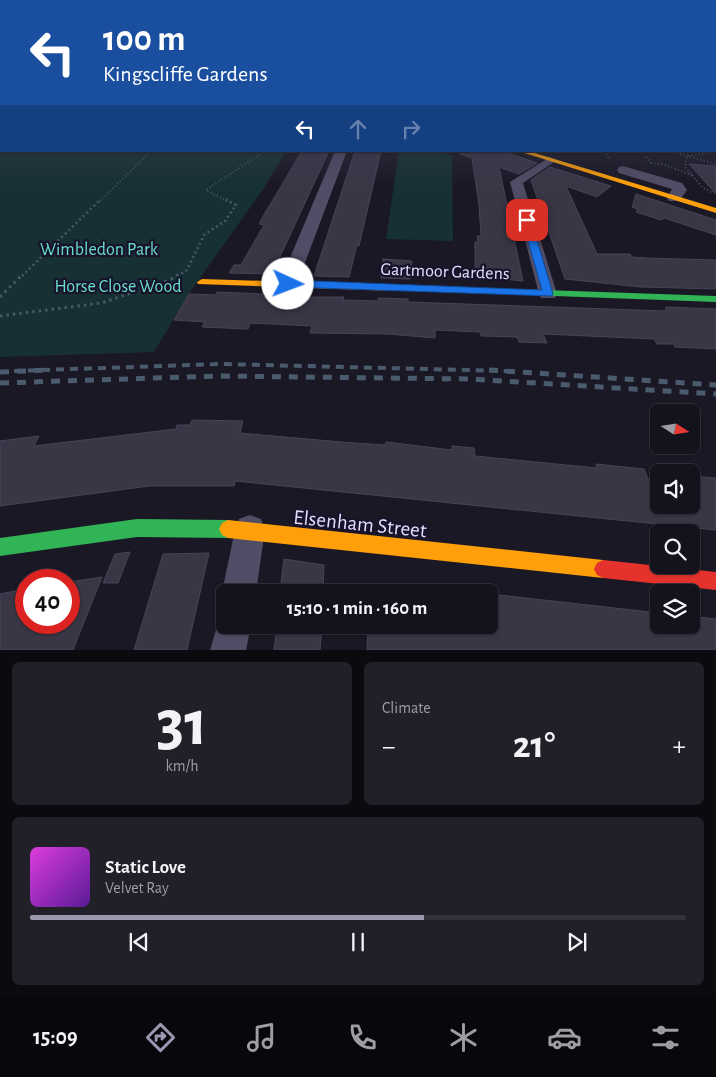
<!DOCTYPE html>
<meta charset="utf-8">
<style>
body{margin:0;font-family:"Alegreya Sans",sans-serif;background:#212029;color:#f1f3f6;height:100vh;display:flex;flex-direction:column;font-size:19px;white-space:nowrap}
*{box-sizing:border-box;margin:0}
p{font-size:16px;color:#9d9ea3}
.icon{flex:none;width:28px;height:28px;fill:none;stroke:currentColor;stroke-width:2;stroke-linecap:round;stroke-linejoin:round}
.map{position:relative;height:650px;overflow:hidden}
.panel{display:flex;flex-direction:column;gap:12px;padding:12px;background:#0b0a0f;flex:1}
.panel>*{flex:none}
.guide{position:absolute;left:0px;top:0px;width:716px;height:152px;box-shadow:0 1px 4px #0004,0 0 0 1px #33323b;background:#1a4fa0;color:#fff;overflow:hidden}
.needle{width:32px;rotate:102deg}
.buttons{position:absolute;left:650px;top:404px;display:grid;gap:10px}
.buttons a{display:grid;place-items:center;width:50px;height:50px;border-radius:8px;background:#14121c;box-shadow:0 1px 4px #0004,0 0 0 1px #33323b;font-size:25px}
.speed{position:absolute;left:15px;top:569px;display:flex;gap:10px;font-size:25px;font-weight:700;text-align:center}
.speed>*{display:grid;place-content:center;width:65px;height:65px;border-radius:50%;background:#14121c;box-shadow:0 1px 4px #0004,0 0 0 1px #33323b;line-height:1}
.speed .limit{border:8px solid #d22;background:#fff;color:#111}
.pin{position:absolute;display:grid;place-items:center;width:42px;height:42px;color:#fff;margin:-21px;border-radius:10px;box-shadow:0 2px 8px #0006}
.me{position:absolute;width:55px;margin:-28px;rotate:92deg;stroke-linejoin:round;filter:drop-shadow(0 0 4px #0008)}
.turn{display:flex;align-items:center;gap:18px;height:105px;padding:0 20px;font-size:22px}
.turn .icon{width:65px;height:65px;stroke-width:2.5}
.turn b{display:block;font-size:35px;line-height:42px}
.lanes{display:flex;align-items:center;height:48px;padding:0 20px;background:#0003;justify-content:center;gap:25px;direction:ltr}
.lanes .off{opacity:.35}
.big{font-size:38px;font-weight:700;line-height:1.1}
.panel .card{flex:1;display:flex;flex-direction:column;justify-content:center;gap:8px;min-width:0;padding:0 18px;border-radius:8px;background:#212029}
.panel .dial{align-items:center;gap:0}
.dial b{font-size:65px;line-height:1}
.song{display:flex;align-items:center;gap:15px}
.cover{width:60px;height:60px;border-radius:8px;background:linear-gradient(135deg,hsl(300 70% 55%),hsl(270 70% 35%))}
.played{height:5px;border-radius:2px;background:linear-gradient(90deg,#9d98b2 60%,#33323b 60%)}
.keys{display:flex;justify-content:space-around;direction:ltr}
.heat{display:flex;justify-content:space-between;align-items:center;font-size:28px;direction:ltr}
.panel .tiles{flex:1;display:grid;gap:12px;grid-template-columns:1fr 1fr}
.card:last-child{grid-column:span 2}
.trip{position:absolute;left:216px;top:584px;width:282px;height:50px;border-radius:8px;background:#14121c;box-shadow:0 1px 4px #0004,0 0 0 1px #33323b;font-weight:700;line-height:50px;text-align:center}
.menu{display:flex;height:80px;justify-content:space-around;align-items:center;background:#08070b;color:#9d9ea3}
.menu .icon{width:35px;height:35px}
.menu .on{color:#9d98b2}
.menu b{font-size:22px;color:#f1f3f6}
.map>svg:first-child{display:block}
.green{fill:#163033}
.building{fill:#3a3646;stroke:#484358}
.lines{fill:none;stroke-linecap:round;stroke-linejoin:round}
.path-far2{stroke:#4b5666;stroke-width:2;stroke-dasharray:1 2.5;stroke-linecap:butt}
.path-far1{stroke:#4b5666;stroke-width:2.5;stroke-dasharray:2 3;stroke-linecap:butt}
.path{stroke:#4b5666;stroke-width:3;stroke-dasharray:2.5 4;stroke-linecap:butt}
.street{fill:#514d66;fill-rule:evenodd}
.fast{fill:#30b455;fill-rule:evenodd}
.slow{fill:#ff9f0a;fill-rule:evenodd}
.jam{fill:#e5322d;fill-rule:evenodd}
.rail-far1{stroke:#4a5b6e;stroke-width:4;stroke-dasharray:8 6;stroke-linecap:butt}
.rail{stroke:#4a5b6e;stroke-width:5;stroke-dasharray:9 8;stroke-linecap:butt}
.route{fill:#1a73e8;stroke:#114b97}
.labels{text-anchor:middle;dominant-baseline:central;stroke-width:4.5;stroke-linejoin:round;paint-order:stroke}
.park-label{font-size:18px;fill:#68dfca;stroke:#18122b}
.street-label{font-size:18px;fill:#e3ddfe;stroke:#18122b}
.near-street-label{font-size:21px;fill:#e3ddfe;stroke:#18122b}
</style>
<div class="map">
<svg width="716" height="650" viewBox="0 0 716 650">
<rect width="100%" height="100%" fill="#1b1825"/>
<!-- green -->
<path class="green" d="M0,95L1,151H286L264,188L190,292L154,352L0,357Z
M399,151H436L452,156L453,241L386,239Z"/>
<!-- building -->
<path class="building" d="M302,151H329L272,274L229,273L234,265H241L264,225L259,224L265,213Z
M355,151H381L359,246L357,245L349,277L314,276Z
M460,151H502L537,163L519,174L499,167L523,281L475,276V242H478L477,236H481L479,205L472,158L460,154Z
M689,164L716,166V194Z
M550,167L611,186L597,197L566,186L597,254H630L632,257L646,258L716,260V289L641,287L565,279L531,180Z
M636,194L716,220V235L664,218L661,220L636,212L638,209L632,207Z
M383,259L412,261L410,279L381,278Z
M217,292L263,294L262,297H344L343,300L378,301V298L408,299V302L665,311L666,307L716,309V349L675,347L674,344H657L654,339L543,334L547,343L519,342L517,337L481,336L480,332L435,330V338L388,334L310,333L312,326L250,323L248,329L202,327L205,322L174,320L189,294L216,295Z
M192,420L243,421L240,433L341,442L385,445L386,442L452,450V446L474,448L475,456L597,468L596,464L644,469L648,479L659,480V505H691V476L716,478V530L235,481L234,486H149L0,506V441L39,436L34,446L176,429L177,425H190Z
M130,552L118,583H103L115,554Z
M209,553L187,650H134L163,554Z
M284,559L324,565L323,592H280Z
M102,577L73,650H0V594L26,589V622H69V582Z
M490,594L659,613V625H691V616L716,619V650H367L368,625H490Z
M277,625H322L320,650H274Z"/>
<g class="lines">
<!-- path-far2 -->
<path class="path-far2" d="M670,151L716,164
M606,154L610,160
M646,157L651,163
M651,163L662,164L692,175
M711,192L703,188L685,167L687,156L716,152
M100,201L151,151
M227,201L206,190L265,151"/>
<!-- path-far1 -->
<path class="path-far1" d="M22,276L101,199
M177,276L187,270L204,235L225,221L236,205L225,199"/>
<!-- path -->
<path class="path" d="M0,297L23,274
M0,316L101,303L170,280L179,274"/>
<!-- street -->
<path class="street" d="M715,105H716V111H715Z
M715,121H716V127H715Z
M335,151H347L297,284L294,288H282L279,284Z
M550,157L556,160L554,162L523,183L557,294L555,298H541L539,294L510,182Z
M623,166L682,183L687,190L679,201H669L667,198L672,189L619,173L617,170L619,167Z
M250,515L261,519L265,530L256,592H225V599L222,592L235,530L239,519Z
M225,611V625H251L246,650H210L221,613Z"/>
<!-- fast -->
<path class="fast" d="M396,285L716,296V302L392,290L391,288Z
M137,519L228,520L234,523L237,529L234,535L228,538L137,537L0,556V538Z"/>
<!-- slow -->
<path class="slow" d="M518,151H528L716,208V213Z
M202,279L396,285L401,288L396,291L198,284L197,282Z
M228,520L603,560L609,563L612,569L609,575L603,578L228,538L222,535L219,529L222,523Z"/>
<!-- jam -->
<path class="jam" d="M603,560L716,572V590L603,578L597,575L594,569L597,563Z"/>
<!-- rail-far1 -->
<path class="rail-far1" d="M14,371L221,364L508,371"/>
<!-- rail -->
<path class="rail" d="M489,370L716,385
M0,372L49,370
M0,383L218,376L470,379L716,394"/>
</g>
<!-- sky -->
<linearGradient id="sky" x2="0" y2="1"><stop stop-color="#0f0d14"/><stop offset="0.51" stop-color="#393d51"/><stop offset="1" stop-color="#393d51" stop-opacity="0"/></linearGradient>
<rect width="716" height="186" fill="url(#sky)"/>
<!-- route -->
<path class="route" d="M527,217L531,220L553,294L552,296L288,287L282,284L288,280L542,290L522,220Z"/>
<g class="labels">
<!-- park labels -->
<g class="park-label">
<text x="99" y="250">Wimbledon Park</text>
<text x="118" y="287">Horse Close Wood</text>
</g>
<!-- street labels -->
<g class="street-label">
<text transform="translate(445 272) rotate(2)">Gartmoor Gardens</text>
</g>
<!-- near-street labels -->
<g class="near-street-label">
<text transform="translate(360 524) rotate(6)">Elsenham Street</text>
</g>
</g>
</svg>
<div class="buttons">
<a><svg class="needle" viewBox="-14 -14 28 28"><path d="M0-13l5 13h-10z" fill="#e53935"/><path d="M0 13l5-13h-10z" fill="#9d9ea3"/></svg></a>
<a><svg class="icon" aria-label="sound" viewBox="0 0 24 24"><path d="M4 9h4l5-4v14l-5-4H4zM17 9q2 3 0 6"/></svg></a>
<a><svg class="icon" aria-label="search" viewBox="0 0 24 24"><circle cx="10" cy="10" r="6"/><path d="M15 15l6 6"/></svg></a>
<a><svg class="icon" aria-label="layers" viewBox="0 0 24 24"><path d="M12 4l9 5-9 5-9-5zM3 14l9 5 9-5"/></svg></a>
</div>
<div class="speed"><div class="limit">40</div></div>
<div class="pin" style="left:527px;top:220px;background:#d93025"><svg class="icon" aria-label="arrive" viewBox="0 0 24 24"><path d="M6 21V4h12l-3 4 3 4H6"/></svg></div>
<svg class="me" style="left:288px;top:284px" viewBox="-20 -20 40 40"><circle r="19" fill="#fff"/><path d="M0-13L10 11 0 6-10 11z" fill="#1a73e8"/></svg>
<div class="trip">15:10 · 1 min · 160 m</div>
<div class="guide">
<div class="turn"><svg class="icon" aria-label="left" viewBox="0 0 24 24"><path d="M17 20v-9H6M10 6l-5 5 5 5"/></svg><div><b>100 m</b>Kingscliffe Gardens</div></div>
<div class="lanes"><svg class="icon" aria-label="left" viewBox="0 0 24 24"><path d="M17 20v-9H6M10 6l-5 5 5 5"/></svg><svg class="icon off" aria-label="ahead" viewBox="0 0 24 24"><path d="M12 20V5M6 11l6-6 6 6"/></svg><svg class="icon off" aria-label="right" viewBox="0 0 24 24"><path d="M7 20v-9h11M14 6l5 5-5 5"/></svg></div>
</div>
</div>
<section class="panel">
<div class="tiles">
<div class="card dial"><b>31</b><p>km/h</p></div>
<div class="card"><p>Climate</p>
<div class="heat"><a>−</a><b class="big">21°</b><a>+</a></div>
</div>
<div class="card">
<div class="song"><i class="cover"></i><div><b>Static Love</b><p>Velvet Ray</p></div></div>
<div class="played"></div>
<div class="keys"><svg class="icon" aria-label="previous" viewBox="0 0 24 24"><path d="M18 5L8 12l10 7zM5 5v14"/></svg><svg class="icon" aria-label="pause" viewBox="0 0 24 24"><path d="M8 5v14M16 5v14"/></svg><svg class="icon" aria-label="next" viewBox="0 0 24 24"><path d="M6 5l10 7-10 7zM19 5v14"/></svg></div>
</div>
</div>
</section>
<nav class="menu">
<b>15:09</b>
<svg class="icon on" aria-label="directions" viewBox="0 0 24 24"><path d="M12 3l9 9-9 9-9-9zM9 14v-3h6M13 9l2 2-2 2"/></svg>
<svg class="icon" aria-label="music" viewBox="0 0 24 24"><path d="M9 18V5l10-2v13"/><circle cx="6" cy="18" r="3"/><circle cx="16" cy="16" r="3"/></svg>
<svg class="icon" aria-label="phone" viewBox="0 0 24 24"><path d="M5 4h4l2 5-3 2q2 4 5 5l2-3 5 2v4C11 20 4 13 5 4z"/></svg>
<svg class="icon" aria-label="climate" viewBox="0 0 24 24"><path d="M12 3v18M4 7l16 10M4 17L20 7"/></svg>
<svg class="icon" aria-label="car" viewBox="0 0 24 24"><path d="M5 17H2v-5l4-1 3-4h7l3 4 3 1v5h-3M9 17h6M6 11h13"/><circle cx="7" cy="17" r="2"/><circle cx="17" cy="17" r="2"/></svg>
<svg class="icon" aria-label="filters" viewBox="0 0 24 24"><path d="M4 7h16M4 17h16"/><circle cx="9" cy="7" r="2"/><circle cx="15" cy="17" r="2"/></svg>
</nav>
